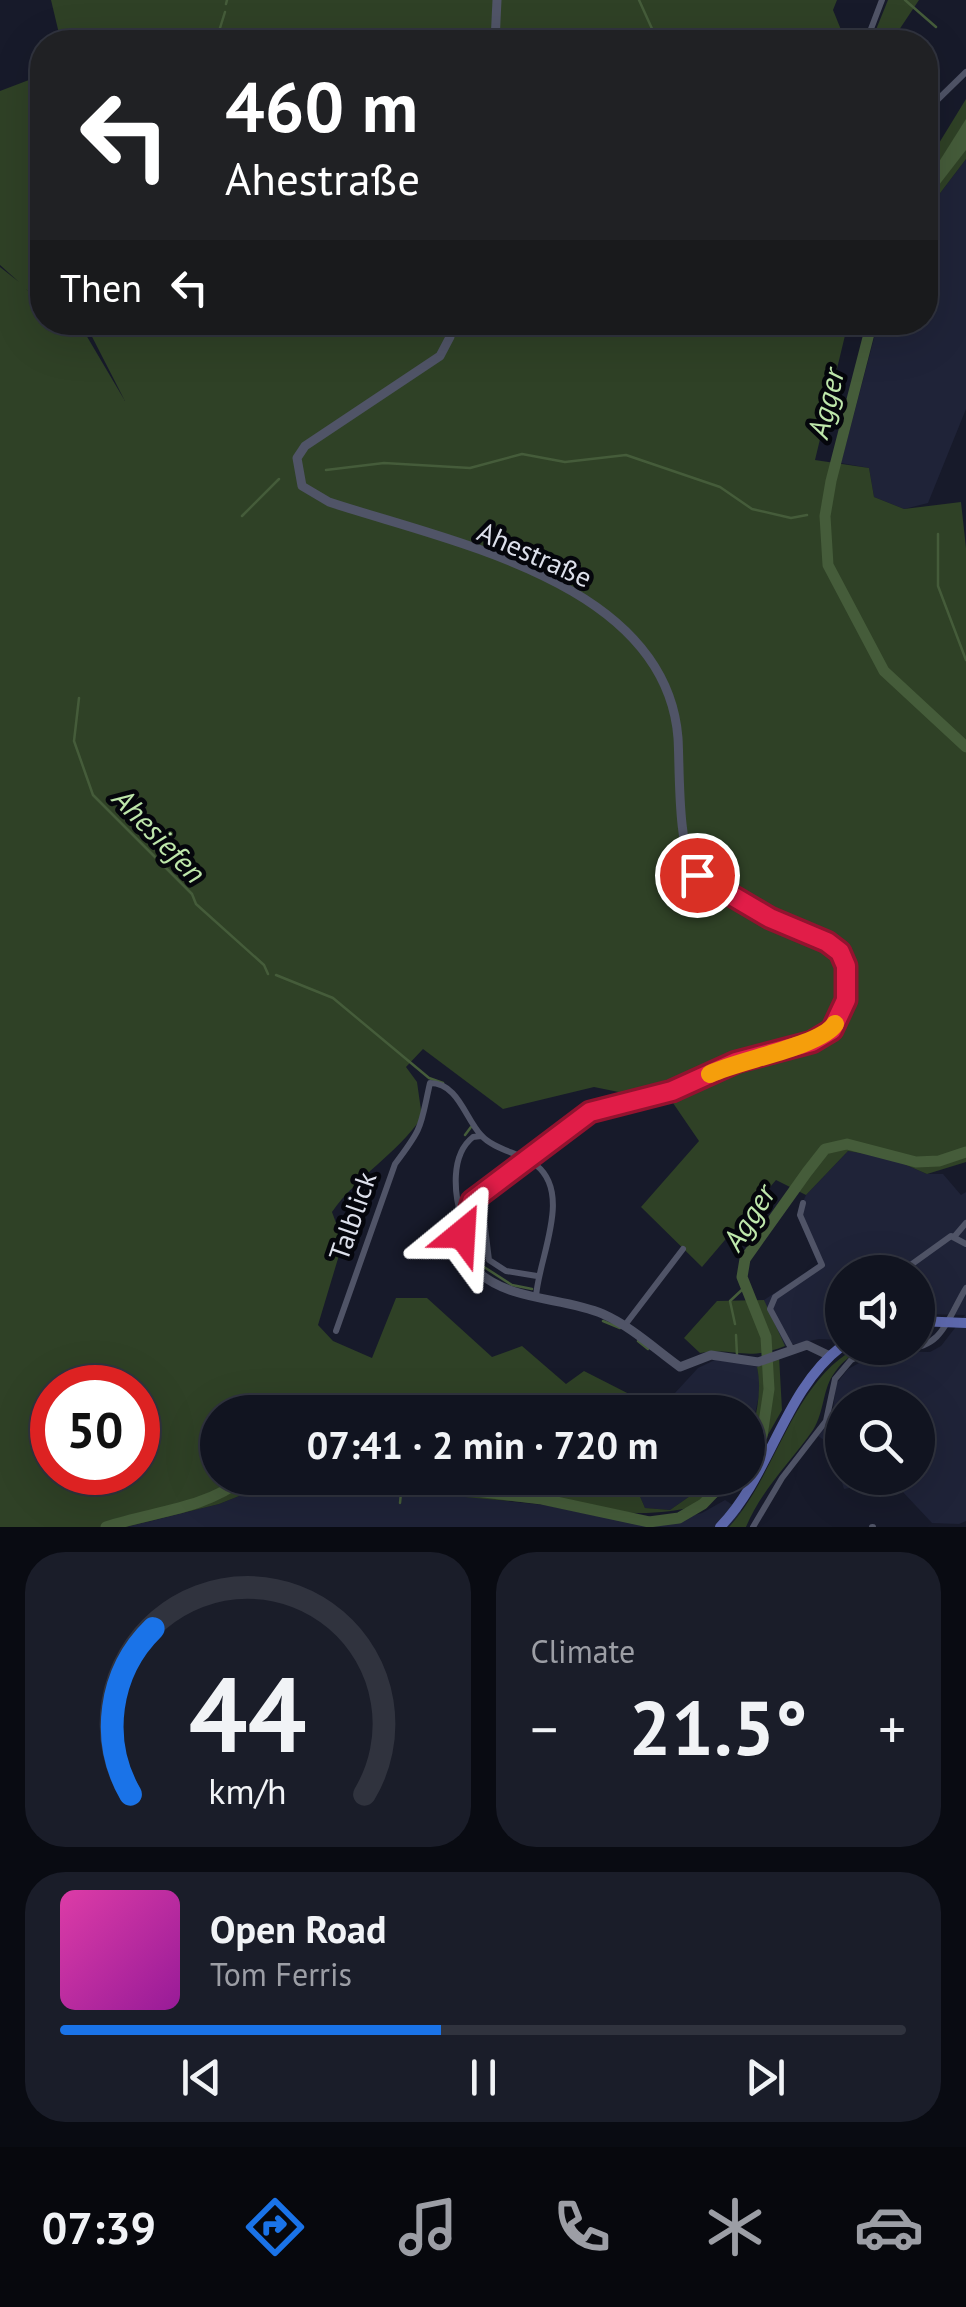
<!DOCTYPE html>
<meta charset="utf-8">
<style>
body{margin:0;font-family:"PT Sans",sans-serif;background:#1a1d29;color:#f1f3f6;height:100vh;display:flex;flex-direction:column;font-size:38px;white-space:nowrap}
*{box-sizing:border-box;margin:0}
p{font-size:32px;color:#9c9ea5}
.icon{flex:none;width:55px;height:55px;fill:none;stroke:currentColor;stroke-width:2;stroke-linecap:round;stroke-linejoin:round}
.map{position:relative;height:1527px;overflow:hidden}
.panel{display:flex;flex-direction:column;gap:25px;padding:25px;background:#090b12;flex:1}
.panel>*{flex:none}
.guide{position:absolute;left:30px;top:30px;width:908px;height:305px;border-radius:40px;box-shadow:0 10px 40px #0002,0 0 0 2px #30333e;background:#202124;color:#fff;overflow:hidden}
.tools{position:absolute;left:825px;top:1255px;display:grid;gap:20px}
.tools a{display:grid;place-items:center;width:110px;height:110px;border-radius:50%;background:#111420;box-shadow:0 10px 40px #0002,0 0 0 2px #30333e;font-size:50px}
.speed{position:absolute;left:30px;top:1365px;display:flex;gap:20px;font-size:50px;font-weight:700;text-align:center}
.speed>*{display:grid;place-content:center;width:130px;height:130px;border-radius:50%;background:#111420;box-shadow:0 10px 40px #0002,0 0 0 2px #30333e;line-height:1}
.speed .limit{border:15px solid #d22;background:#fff;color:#111}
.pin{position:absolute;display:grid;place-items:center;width:85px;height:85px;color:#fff;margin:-42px;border:5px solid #fff;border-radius:50%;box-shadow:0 2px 10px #0007}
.me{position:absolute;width:110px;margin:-55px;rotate:27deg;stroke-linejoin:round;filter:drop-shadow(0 0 8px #0008)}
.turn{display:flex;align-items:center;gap:35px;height:210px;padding:0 30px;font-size:45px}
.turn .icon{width:130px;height:130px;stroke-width:2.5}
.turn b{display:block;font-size:70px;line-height:85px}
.then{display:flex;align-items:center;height:95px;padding:0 30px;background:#0003;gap:20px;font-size:38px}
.big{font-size:75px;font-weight:600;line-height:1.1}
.panel .tile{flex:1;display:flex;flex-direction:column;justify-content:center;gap:15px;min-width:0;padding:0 35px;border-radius:40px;background:#1a1d29}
.panel .dial{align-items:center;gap:0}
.dial svg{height:260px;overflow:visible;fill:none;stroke:#30333e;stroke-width:7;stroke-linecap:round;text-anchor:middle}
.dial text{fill:#f1f3f6;stroke:none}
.song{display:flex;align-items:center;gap:30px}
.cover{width:120px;height:120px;border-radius:15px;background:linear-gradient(135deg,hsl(320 70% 55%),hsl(300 70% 35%))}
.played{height:10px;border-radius:5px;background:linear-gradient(90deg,#1a73e8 45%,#30333e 45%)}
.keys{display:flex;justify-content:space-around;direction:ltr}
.heat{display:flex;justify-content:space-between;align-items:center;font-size:55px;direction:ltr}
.panel .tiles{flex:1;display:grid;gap:25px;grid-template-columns:1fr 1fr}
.tile:last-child{grid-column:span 2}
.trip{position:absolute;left:200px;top:1395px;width:565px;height:100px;border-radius:50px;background:#111420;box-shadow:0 10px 40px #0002,0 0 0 2px #30333e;font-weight:600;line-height:100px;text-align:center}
.dock{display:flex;height:160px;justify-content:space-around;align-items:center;background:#07080d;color:#9c9ea5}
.dock .icon{width:70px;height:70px}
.dock .on{color:#1a73e8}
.dock b{font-size:45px;color:#f1f3f6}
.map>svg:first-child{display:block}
.built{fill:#1f2338;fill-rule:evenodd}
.green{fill:#2f4126;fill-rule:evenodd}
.water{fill:#455c3a}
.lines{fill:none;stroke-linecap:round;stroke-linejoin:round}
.stream{stroke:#455c3a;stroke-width:2.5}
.river{stroke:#455c3a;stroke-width:11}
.minor{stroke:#505467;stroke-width:6}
.secondary{stroke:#505467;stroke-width:9}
.primary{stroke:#5e69ae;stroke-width:10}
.route-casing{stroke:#92132f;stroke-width:25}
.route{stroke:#e11d48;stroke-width:18}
.slow{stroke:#f59e0b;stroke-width:18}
.labels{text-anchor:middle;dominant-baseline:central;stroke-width:9;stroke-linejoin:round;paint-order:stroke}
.street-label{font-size:28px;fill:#dcdfea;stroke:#05060c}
.water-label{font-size:30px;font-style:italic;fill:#bee7ab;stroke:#05060c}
</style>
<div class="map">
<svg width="966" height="1527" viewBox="0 0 966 1527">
<rect width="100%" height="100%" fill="#171a2a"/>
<!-- built -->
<path class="built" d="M966,159V409L928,503L904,509L874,497L869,468L841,463L878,323L925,322V213Z
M848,1151L890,1158L927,1174H943L961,1195L966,1192V1521L959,1524L932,1523L901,1490L860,1486L844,1489L830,1444L818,1436L832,1419L836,1384L848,1369L881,1351L930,1352L941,1346L965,1315L918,1314V1272H842L839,1340L819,1339L785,1346L768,1317L764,1300L818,1264L797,1215L806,1195ZM842,1402H918V1478H842Z
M719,1358L757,1367L761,1386L748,1446V1412H631L635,1397L662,1407L698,1368Z
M632,1478H716L670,1510L645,1508Z
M264,1486L359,1491L386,1497L404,1490L544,1505L651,1526L702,1513L725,1500L742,1511L729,1527H126L219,1504Z"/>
<!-- green -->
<path class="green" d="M51,0H837L833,10L846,42H61Z
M888,0H919L891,42H871Z
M42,75V297L25,289L42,298V322L79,323L125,401L85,323H848L815,460L869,468L874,497L904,509L961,502L966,548V1162L927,1174L890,1158L848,1151L806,1195L776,1180L702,1267L641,1207L699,1141L673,1103L594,1087L503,1109L423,1049L406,1067L417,1082L422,1117C396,1155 358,1175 332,1212L343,1242L318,1325L333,1341L372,1358L396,1298H427L492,1357L522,1346L566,1384L584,1371L635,1397L631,1412H218V1478H632L645,1508L670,1510L716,1478H743C696,1527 613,1513 542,1504C496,1499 450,1497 404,1490L386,1497L359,1491L264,1486L219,1504L126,1527H0V267L19,282L0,265V91ZM52,1388H138V1472H52Z
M966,99V159L925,213V166Z
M764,1300L785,1346C746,1362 736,1347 700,1353L684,1338L717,1301Z
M856,1348H865C853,1354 843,1360 835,1372C822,1389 825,1411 813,1430C791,1462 761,1490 746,1527H729C777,1474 791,1384 856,1348Z
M779,1356L782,1410L748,1470C747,1434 765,1403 757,1367Z"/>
<!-- water -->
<path class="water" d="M966,119V150L925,203V184Z"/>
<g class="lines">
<!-- stream -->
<path class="stream" d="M639,0L658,42
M905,0L936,27
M226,4L227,0
M220,28L225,12
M326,470L384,463L470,468L522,454L565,462L626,455L720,487L752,509L791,518L807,515
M242,516L279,479
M938,534V586L966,660
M79,698L74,741L93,795L192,894L196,904L264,965L268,974
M276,975L333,998L429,1078L443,1083
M465,1135L471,1127
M484,1267L512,1285L532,1289
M603,1321L620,1328
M735,1324L730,1301L745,1287
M736,1335L737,1355
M638,1341L648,1349
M400,1503L402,1483"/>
<!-- river -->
<path class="river" d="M872,322L831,481L825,516L828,565L884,671L966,747
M748,1456L762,1436L769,1389L766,1337L742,1277L745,1259L807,1172L825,1149L847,1144L916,1162L939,1161L966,1152
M367,1478L542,1499L649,1522L679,1518L703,1504L728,1478
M106,1527C154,1511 203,1510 244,1478"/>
<!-- minor -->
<path class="minor" d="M866,42L882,0
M925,112L966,72
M483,1211L489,1260L506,1271L537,1276
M462,1220C454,1194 450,1155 473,1137L481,1136
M954,1237L966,1223
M476,1269V1247L482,1241
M901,1272L951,1236L966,1244
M625,1325L683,1249
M336,1331L395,1164C424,1126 420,1127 430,1083C458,1083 465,1118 481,1135C494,1150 521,1153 536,1165C573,1194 538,1259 536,1297
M791,1348L770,1309L775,1297L822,1265L800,1215L803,1203
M903,1348C943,1350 948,1317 966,1288
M753,1527L782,1478L826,1421L835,1379L851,1360L874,1348
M872,1527H873"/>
<!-- secondary -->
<path class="secondary" d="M495,42L497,0
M449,322L450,337L440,356L305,446L297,458L302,486L329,502C450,542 666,582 678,738C680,769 677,853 697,875C729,910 818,925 840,952C855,971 847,1008 834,1026C816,1052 763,1051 734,1063C713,1072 693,1085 671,1092C644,1099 613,1099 588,1112C560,1127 490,1178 472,1202C456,1223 460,1256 479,1273C514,1302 563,1297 603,1314C632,1327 655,1349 680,1367L711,1355L758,1362L807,1345L830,1356"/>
<!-- primary -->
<path class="primary" d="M918,1321L966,1323
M720,1527C771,1475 783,1391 842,1346"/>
</g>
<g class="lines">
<defs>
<path id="route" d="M462,1234L472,1201L590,1112L672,1091L736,1062L812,1042L832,1030L846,1000V966L840,952L827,942L770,918L697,875"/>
</defs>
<!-- route casing -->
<use href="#route" class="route-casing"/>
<!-- route -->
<use href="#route" class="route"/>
<!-- slow -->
<path class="slow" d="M710,1074C739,1060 821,1046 835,1024"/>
</g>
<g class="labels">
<!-- street labels -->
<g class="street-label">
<text transform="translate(535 554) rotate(24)">Ahestraße</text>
<text transform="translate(352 1216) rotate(-71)">Talblick</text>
</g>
<!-- water labels -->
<g class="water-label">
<text transform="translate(825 403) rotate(-76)">Agger</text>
<text transform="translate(160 835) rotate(46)">Ahesiefen</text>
<text transform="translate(748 1217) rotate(-58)">Agger</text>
</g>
</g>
</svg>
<div class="tools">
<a><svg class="icon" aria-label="sound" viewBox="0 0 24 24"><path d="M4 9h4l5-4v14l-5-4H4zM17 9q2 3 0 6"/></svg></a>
<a><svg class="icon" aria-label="search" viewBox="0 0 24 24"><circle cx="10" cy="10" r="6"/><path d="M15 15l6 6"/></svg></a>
</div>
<div class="speed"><div class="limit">50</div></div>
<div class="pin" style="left:697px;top:875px;background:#d93025"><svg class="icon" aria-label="arrive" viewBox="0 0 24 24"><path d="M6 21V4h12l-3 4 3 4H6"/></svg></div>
<svg class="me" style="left:462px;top:1234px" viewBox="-20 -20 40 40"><path d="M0-17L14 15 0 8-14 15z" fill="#e11d48" stroke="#fff" stroke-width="4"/></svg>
<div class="trip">07:41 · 2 min · 720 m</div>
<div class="guide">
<div class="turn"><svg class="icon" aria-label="left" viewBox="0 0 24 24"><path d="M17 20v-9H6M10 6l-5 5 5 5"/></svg><div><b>460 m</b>Ahestraße</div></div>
<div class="then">Then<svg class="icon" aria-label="left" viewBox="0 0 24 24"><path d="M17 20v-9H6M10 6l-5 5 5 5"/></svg></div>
</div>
</div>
<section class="panel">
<div class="tiles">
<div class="tile dial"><svg viewBox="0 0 100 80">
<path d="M14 69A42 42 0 1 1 86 69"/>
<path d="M14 69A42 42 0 0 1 21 18" stroke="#1a73e8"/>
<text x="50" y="56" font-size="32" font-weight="700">44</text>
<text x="50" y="72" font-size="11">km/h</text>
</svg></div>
<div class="tile"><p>Climate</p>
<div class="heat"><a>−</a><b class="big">21.5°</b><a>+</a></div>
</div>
<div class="tile">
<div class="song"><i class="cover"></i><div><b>Open Road</b><p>Tom Ferris</p></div></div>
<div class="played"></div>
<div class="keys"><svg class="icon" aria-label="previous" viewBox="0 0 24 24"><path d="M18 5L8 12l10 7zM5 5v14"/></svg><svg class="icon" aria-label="pause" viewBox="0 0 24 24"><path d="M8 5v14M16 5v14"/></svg><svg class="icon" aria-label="next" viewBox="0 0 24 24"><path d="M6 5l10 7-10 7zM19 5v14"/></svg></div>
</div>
</div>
</section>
<nav class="dock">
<b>07:39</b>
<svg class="icon on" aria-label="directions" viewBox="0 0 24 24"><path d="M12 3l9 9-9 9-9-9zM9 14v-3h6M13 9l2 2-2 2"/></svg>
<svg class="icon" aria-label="music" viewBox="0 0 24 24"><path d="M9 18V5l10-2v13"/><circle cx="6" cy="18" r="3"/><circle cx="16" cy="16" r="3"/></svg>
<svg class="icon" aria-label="phone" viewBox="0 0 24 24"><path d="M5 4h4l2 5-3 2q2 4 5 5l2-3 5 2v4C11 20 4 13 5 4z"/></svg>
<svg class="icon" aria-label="climate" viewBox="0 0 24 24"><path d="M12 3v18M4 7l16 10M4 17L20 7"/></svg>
<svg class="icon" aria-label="car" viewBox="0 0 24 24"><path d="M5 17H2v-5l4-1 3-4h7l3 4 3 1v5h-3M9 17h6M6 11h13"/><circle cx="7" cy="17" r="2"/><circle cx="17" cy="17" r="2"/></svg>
</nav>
